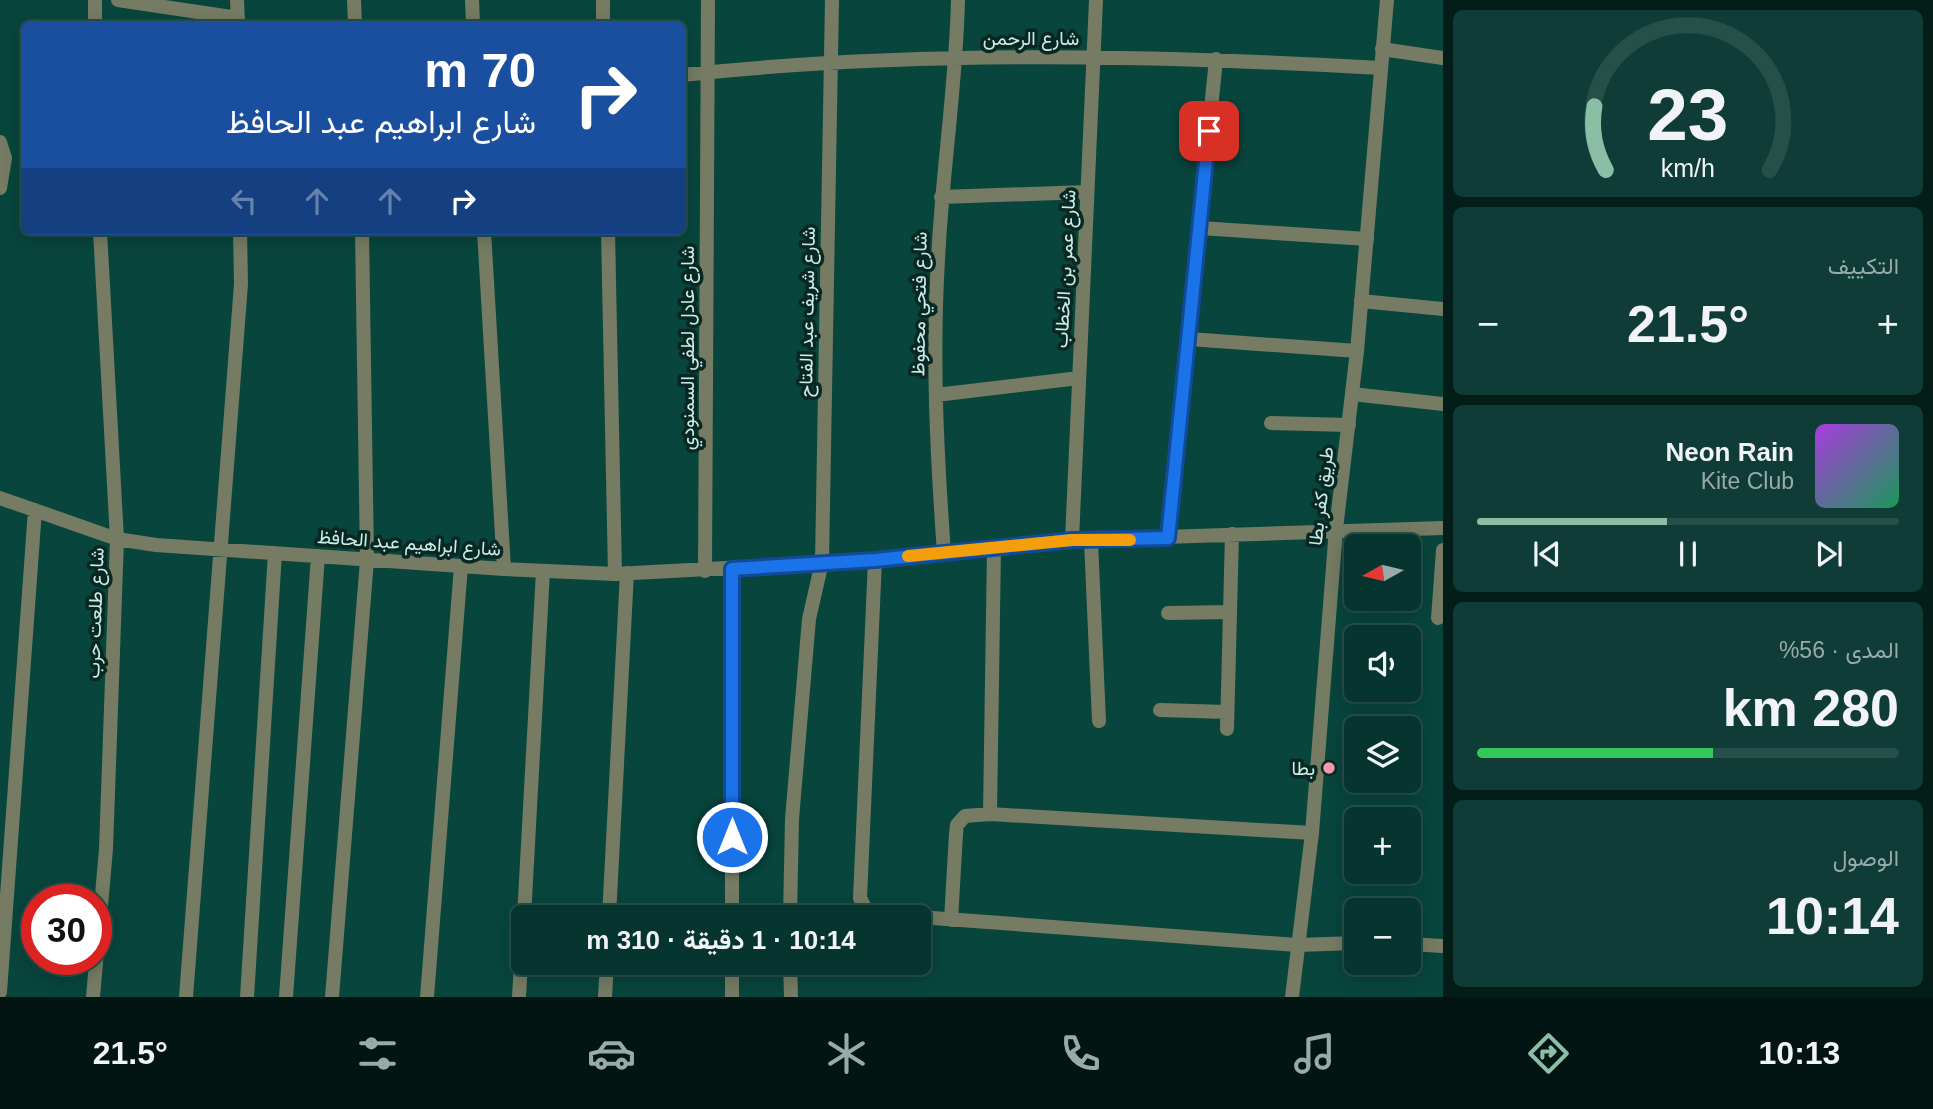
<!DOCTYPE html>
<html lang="ar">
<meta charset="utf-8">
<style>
body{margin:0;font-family:Helvetica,Vazirmatn,sans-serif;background:#0f3c36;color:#f1f3f6;direction:rtl;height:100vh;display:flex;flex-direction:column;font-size:26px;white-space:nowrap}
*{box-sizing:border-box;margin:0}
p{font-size:23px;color:#98aaaa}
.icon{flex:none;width:38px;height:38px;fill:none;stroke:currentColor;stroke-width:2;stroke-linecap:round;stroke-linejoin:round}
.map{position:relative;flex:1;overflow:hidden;direction:ltr}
.details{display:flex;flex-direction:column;gap:10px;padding:10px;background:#031d19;width:490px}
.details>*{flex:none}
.banner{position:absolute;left:21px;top:21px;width:665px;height:214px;border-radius:10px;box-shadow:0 4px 18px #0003,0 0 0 2px #274f4a;direction:rtl;background:#1a4fa0;color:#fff;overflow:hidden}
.needle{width:46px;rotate:262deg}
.controls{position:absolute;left:1344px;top:534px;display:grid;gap:14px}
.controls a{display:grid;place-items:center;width:77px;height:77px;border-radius:10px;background:#06342e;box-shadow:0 4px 18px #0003,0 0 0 2px #274f4a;font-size:35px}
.speed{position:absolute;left:21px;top:884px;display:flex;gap:14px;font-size:35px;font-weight:700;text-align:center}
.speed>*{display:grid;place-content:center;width:91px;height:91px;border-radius:50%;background:#06342e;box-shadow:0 4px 18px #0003,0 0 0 2px #274f4a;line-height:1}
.speed .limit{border:10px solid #d22;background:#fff;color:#111}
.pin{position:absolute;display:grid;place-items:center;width:60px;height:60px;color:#fff;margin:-30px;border-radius:14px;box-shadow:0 4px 10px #0006}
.me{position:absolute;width:77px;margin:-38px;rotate:0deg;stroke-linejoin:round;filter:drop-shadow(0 0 5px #0008)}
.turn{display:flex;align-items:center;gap:24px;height:147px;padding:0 35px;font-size:32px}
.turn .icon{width:91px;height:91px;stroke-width:2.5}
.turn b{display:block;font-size:49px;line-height:60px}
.lanes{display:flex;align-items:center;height:66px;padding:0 35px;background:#0003;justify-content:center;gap:35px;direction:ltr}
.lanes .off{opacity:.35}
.big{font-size:52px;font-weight:700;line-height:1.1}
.details .widget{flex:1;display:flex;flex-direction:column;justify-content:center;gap:10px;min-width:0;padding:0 24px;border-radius:10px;background:#0f3c36}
.details .dial{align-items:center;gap:0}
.dial svg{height:182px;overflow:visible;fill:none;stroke:#274f4a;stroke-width:7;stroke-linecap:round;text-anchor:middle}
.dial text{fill:#f1f3f6;stroke:none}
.song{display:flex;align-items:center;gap:21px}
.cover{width:84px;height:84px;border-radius:10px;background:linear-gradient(135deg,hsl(280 70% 55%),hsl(150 70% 35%))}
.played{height:7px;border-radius:4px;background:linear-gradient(90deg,#8abfa5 45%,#274f4a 45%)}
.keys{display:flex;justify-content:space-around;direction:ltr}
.heat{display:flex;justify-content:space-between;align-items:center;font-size:38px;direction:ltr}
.charge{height:10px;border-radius:5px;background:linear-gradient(90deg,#34c759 56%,#274f4a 0)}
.trip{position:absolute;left:511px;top:905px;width:420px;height:70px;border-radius:10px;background:#06342e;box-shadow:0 4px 18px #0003,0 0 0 2px #274f4a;font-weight:700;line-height:70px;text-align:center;direction:rtl}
.dock{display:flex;height:112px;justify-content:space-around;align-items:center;background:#021512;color:#98aaaa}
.dock .icon{width:49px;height:49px}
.dock .active{color:#8abfa5}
.dock b{font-size:32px;color:#f1f3f6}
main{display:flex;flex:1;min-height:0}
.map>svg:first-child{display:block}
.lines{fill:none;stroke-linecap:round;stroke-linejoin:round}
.minor{stroke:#757c63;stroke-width:14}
.tertiary{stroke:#757c63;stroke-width:14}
.route-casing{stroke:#114b97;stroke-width:18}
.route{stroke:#1a73e8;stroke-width:12}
.slow{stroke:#f59e0b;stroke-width:12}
.poi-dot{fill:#f19ab3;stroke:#092823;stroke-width:2.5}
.labels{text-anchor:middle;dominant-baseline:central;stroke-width:7;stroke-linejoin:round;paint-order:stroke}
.street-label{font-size:19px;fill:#cbede6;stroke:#092823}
.poi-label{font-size:19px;fill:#cbede6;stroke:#092823;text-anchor:end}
</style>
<main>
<section class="details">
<div class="widget dial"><svg viewBox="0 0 100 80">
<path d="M14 69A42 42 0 1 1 86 69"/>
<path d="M14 69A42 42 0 0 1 9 41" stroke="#8abfa5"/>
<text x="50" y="56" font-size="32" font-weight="700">23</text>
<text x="50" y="72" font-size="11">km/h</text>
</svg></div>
<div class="widget"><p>التكييف</p>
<div class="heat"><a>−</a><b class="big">21.5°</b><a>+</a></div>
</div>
<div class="widget">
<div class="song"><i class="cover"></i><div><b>Neon Rain</b><p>Kite Club</p></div></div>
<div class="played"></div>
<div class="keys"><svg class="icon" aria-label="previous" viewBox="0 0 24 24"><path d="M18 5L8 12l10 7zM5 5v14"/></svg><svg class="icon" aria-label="pause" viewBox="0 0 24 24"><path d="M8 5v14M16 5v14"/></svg><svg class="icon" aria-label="next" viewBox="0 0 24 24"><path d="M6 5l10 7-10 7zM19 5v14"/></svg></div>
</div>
<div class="widget"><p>المدى · 56%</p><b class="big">280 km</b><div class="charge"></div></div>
<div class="widget"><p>الوصول</p><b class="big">10:14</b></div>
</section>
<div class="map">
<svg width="1443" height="997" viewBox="0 0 1443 997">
<rect width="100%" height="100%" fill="#08453d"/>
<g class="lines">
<!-- minor -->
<path class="minor" d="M95,0V24
M118,0L238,18
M237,0L238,24
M354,0L355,24
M472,0L473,24
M603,0V24
M1382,49L1443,58
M682,75C915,50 1148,55 1381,68
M0,142L5,158L0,188
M941,197L1087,192
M1200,228L1367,239
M484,231L504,569
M608,231L615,574
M1361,301L1443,309
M1189,339L1357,351
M1352,394L1443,404
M936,395L1079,378
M1271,423L1349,425
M0,498L117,539L156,545L504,569L615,574L875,560L1072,540L1443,528
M1168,538L1216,59
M1072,540L1096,0
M1091,541L1099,721
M944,553C937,455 932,358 938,260C942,173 956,87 958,0
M875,560L860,898L865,908L871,912L917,917
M705,571L708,0
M1168,613L1230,612
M1438,618L1443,550
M1160,710L1227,712
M1227,729L1232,534
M990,814L994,548
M524,917L543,571
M609,917L627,573
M732,917V569
M790,917L792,819L809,619L822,562L832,0
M919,917L1297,945L1356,943
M951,920L956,834L957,825L965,816L990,814L1312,833
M1409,944L1443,946
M790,962L791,997
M0,992L35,510
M93,997L106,849L117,539L100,231
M186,997L241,284L240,231
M247,997L275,553
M286,997L318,556
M332,997L367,560L362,231
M427,997L461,566
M519,997L523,926
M605,997L607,962
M732,997V962"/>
<!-- tertiary -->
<path class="tertiary" d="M1292,997L1312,833L1336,529L1357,351L1387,0"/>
</g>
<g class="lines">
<defs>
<path id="route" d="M732,837V569L875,560L1072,540L1168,538L1209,131"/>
</defs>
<!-- route casing -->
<use href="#route" class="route-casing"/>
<!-- route -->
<use href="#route" class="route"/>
<!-- slow -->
<path class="slow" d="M908,556L1072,540H1130"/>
</g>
<!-- markers -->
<circle class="poi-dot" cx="1329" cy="768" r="7"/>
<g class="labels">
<!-- street labels -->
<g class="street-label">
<text x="1031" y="38">شارع الرحمن</text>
<text transform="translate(1065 269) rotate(-87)">شارع عمر بن الخطاب</text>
<text transform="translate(919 304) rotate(-89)">شارع فتحي محفوظ</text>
<text transform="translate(807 312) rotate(-89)">شارع شريف عبد الفتاح</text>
<text transform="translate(687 348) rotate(-90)">شارع عادل لطفي السمنودي</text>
<text transform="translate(1321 496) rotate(-83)">طريق كفر بطا</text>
<text transform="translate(409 543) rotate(4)">شارع ابراهيم عبد الحافظ</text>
<text transform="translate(95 613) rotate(-88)">شارع طلعت حرب</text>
</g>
<!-- poi labels -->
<g class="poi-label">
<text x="1315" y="768">بطا</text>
</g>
</g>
</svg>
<div class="controls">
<a><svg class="needle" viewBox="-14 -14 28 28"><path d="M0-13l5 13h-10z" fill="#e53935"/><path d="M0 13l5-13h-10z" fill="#98aaaa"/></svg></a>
<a><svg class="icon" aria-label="sound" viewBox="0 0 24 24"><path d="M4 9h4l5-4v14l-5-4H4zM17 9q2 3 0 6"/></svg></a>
<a><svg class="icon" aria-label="layers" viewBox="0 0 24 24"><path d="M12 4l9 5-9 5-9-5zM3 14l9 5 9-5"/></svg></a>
<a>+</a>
<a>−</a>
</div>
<div class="speed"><div class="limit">30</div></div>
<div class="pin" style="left:1209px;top:131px;background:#d93025"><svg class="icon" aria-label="arrive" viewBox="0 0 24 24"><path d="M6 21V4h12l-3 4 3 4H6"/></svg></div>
<svg class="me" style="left:732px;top:837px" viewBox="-20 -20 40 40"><circle r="17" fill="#1a73e8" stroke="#fff" stroke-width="3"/><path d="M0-11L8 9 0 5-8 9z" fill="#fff"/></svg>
<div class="trip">10:14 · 1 دقيقة · 310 m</div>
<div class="banner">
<div class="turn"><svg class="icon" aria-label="right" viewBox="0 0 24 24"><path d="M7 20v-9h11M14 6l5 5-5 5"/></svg><div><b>70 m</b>شارع ابراهيم عبد الحافظ</div></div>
<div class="lanes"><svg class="icon off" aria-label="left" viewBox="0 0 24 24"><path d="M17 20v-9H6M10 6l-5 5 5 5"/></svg><svg class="icon off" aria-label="ahead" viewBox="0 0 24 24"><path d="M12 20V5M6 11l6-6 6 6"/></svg><svg class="icon off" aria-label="ahead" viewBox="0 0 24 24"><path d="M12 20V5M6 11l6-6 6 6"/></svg><svg class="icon" aria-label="right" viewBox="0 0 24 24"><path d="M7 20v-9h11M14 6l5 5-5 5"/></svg></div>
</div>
</div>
</main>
<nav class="dock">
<b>10:13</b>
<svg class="icon active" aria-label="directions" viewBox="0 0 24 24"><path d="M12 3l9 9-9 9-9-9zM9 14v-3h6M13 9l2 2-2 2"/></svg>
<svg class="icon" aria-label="music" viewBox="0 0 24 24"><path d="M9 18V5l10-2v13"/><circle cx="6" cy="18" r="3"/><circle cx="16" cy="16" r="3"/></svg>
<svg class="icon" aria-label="phone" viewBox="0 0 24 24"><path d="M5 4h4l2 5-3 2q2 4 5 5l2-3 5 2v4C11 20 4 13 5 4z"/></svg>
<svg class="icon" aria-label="climate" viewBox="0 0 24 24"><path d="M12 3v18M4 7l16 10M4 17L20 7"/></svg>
<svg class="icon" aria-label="car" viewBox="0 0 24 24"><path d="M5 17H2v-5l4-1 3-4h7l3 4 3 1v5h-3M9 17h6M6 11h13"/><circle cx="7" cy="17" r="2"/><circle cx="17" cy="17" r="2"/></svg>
<svg class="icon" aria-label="filters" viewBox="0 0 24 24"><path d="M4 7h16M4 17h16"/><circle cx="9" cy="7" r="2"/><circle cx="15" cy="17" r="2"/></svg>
<b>21.5°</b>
</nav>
